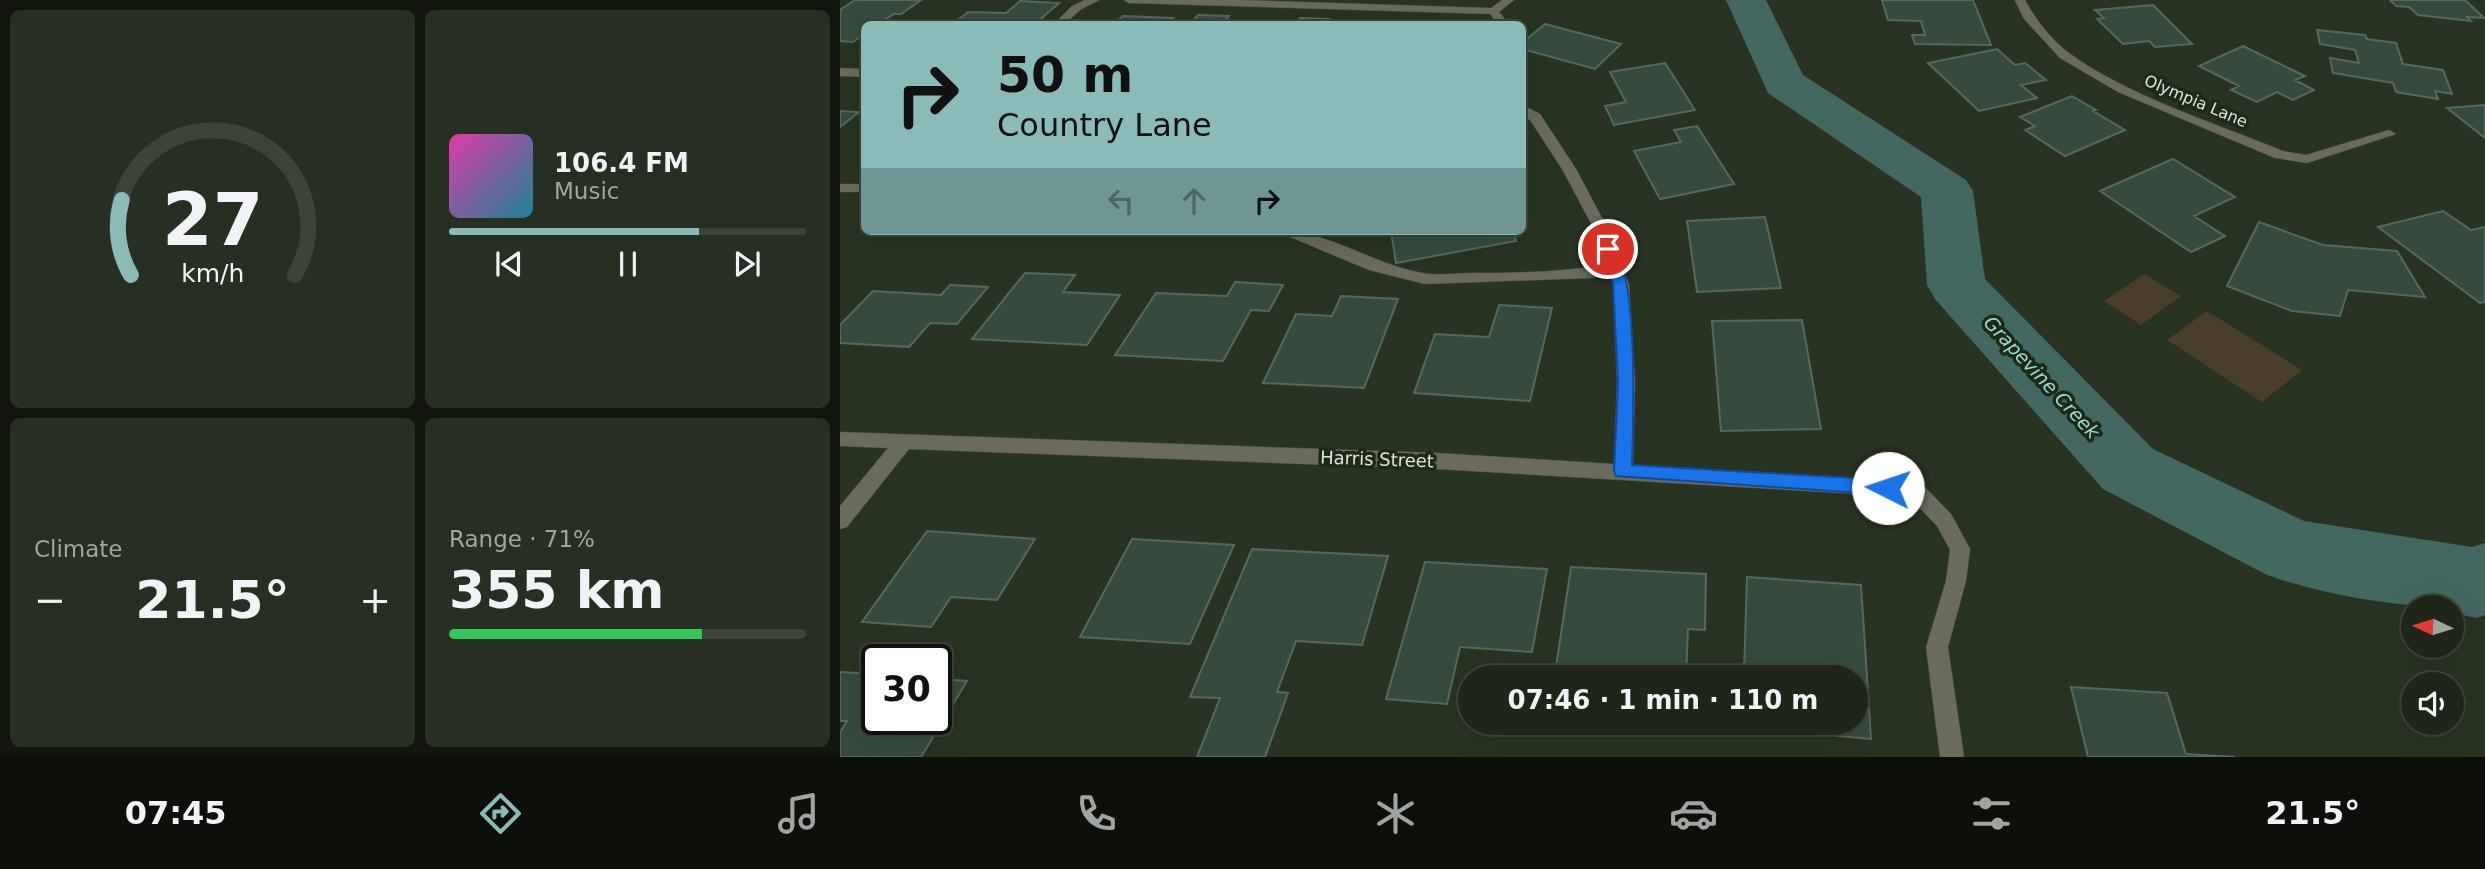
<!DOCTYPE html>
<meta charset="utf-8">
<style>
body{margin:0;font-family:"DejaVu Sans",sans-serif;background:#272e22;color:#f1f3f6;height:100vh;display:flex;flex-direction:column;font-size:26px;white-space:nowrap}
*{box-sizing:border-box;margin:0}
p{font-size:23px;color:#a1a5a2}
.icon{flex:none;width:38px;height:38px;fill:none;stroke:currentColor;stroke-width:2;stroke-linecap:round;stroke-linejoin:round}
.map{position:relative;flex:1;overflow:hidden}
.details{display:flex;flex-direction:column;gap:10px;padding:10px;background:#11150e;width:840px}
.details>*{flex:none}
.guide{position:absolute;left:21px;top:21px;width:665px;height:214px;border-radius:10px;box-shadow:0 7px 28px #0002,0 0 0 2px #3c4338;background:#8bbbb9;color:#111;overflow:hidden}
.needle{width:46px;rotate:274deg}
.tools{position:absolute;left:1561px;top:595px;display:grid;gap:14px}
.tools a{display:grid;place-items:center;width:63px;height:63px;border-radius:50%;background:#1f2619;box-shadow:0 7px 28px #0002,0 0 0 2px #3c4338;font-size:35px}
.speed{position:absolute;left:21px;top:644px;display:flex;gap:14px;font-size:35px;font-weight:700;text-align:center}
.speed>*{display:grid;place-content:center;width:91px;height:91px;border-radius:50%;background:#1f2619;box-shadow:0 7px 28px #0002,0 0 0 2px #3c4338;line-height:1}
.speed .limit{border:4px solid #111;border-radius:10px;background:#fff;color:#111}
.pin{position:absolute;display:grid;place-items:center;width:60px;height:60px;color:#fff;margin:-30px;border:4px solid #fff;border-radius:50%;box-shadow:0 2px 7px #0007}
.me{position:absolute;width:77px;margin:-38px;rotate:274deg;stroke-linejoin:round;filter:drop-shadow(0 0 5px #0008)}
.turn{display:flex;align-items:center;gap:24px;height:147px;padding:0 21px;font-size:32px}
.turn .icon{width:91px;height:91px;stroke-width:2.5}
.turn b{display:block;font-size:49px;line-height:60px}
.lanes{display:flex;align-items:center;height:66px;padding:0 21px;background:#0003;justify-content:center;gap:35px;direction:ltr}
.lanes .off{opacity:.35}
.big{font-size:52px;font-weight:700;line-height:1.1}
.details .tile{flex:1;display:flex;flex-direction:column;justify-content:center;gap:10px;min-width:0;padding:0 24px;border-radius:10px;background:#272e22}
.details .dial{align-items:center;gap:0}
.dial svg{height:182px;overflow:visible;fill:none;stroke:#3c4338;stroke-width:7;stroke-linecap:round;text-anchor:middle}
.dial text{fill:#f1f3f6;stroke:none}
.song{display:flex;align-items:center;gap:21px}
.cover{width:84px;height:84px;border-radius:10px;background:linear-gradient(135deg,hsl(320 70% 55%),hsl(190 70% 35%))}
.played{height:7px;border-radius:4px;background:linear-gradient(90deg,#8bbbb9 70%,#3c4338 70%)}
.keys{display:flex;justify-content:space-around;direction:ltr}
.heat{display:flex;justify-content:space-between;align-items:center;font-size:38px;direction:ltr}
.charge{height:10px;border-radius:5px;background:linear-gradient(90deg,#34c759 71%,#3c4338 0)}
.details .tiles{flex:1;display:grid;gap:10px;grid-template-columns:repeat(2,1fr)}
.trip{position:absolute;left:618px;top:665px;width:410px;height:70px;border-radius:35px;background:#1f2619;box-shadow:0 7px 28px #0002,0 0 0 2px #3c4338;font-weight:700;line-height:70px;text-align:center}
.menu{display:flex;height:112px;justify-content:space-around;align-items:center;background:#0c0f0a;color:#a1a5a2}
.menu .icon{width:49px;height:49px}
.menu .active{color:#8bbbb9}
.menu b{font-size:32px;color:#f1f3f6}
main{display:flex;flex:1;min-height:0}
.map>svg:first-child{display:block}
.green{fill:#493e28}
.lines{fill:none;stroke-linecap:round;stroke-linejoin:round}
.river{fill:#436861;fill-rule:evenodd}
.building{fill:#364b3e;stroke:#546a5c;stroke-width:2}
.service-casing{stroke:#464f3e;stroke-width:1}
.minor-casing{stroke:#464f3e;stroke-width:1}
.service{fill:#6a6a5d;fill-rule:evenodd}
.minor{fill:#6a6a5d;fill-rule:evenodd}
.route{fill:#1a73e8;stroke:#114b97;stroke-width:2}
.labels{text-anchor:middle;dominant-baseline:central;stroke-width:7;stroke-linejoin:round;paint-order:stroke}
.far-street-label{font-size:16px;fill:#dce3d7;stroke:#1f2918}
.street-label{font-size:18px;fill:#dce3d7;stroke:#1f2918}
.water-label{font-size:19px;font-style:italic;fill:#95ddd0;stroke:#1f2918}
</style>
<main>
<section class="details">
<div class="tiles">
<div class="tile dial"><svg viewBox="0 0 100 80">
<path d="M14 69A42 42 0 1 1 86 69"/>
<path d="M14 69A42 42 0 0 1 10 36" stroke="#8bbbb9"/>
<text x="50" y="56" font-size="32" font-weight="700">27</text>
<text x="50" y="72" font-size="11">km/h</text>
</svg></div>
<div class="tile">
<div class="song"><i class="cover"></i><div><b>106.4 FM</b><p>Music</p></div></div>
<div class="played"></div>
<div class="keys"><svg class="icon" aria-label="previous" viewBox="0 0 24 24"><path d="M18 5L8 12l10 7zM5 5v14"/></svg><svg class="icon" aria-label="pause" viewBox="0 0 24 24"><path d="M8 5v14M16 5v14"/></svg><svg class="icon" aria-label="next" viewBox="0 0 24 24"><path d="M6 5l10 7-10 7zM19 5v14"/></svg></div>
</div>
<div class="tile"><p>Climate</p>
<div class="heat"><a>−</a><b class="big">21.5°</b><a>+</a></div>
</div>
<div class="tile"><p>Range · 71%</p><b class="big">355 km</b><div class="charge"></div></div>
</div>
</section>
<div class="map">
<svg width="1645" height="757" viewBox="0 0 1645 757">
<rect width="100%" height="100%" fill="#293321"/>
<!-- green -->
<path class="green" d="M1304,274L1341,296L1301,325L1264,301Z
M1367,311L1462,370L1422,402L1327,340Z"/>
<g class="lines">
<!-- river -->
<path class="river" d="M886,0H926L963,75L1126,180L1133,191L1145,279L1313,449L1464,521L1632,547L1645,543V615L1637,618L1612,613V607C1555,607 1480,594 1427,575L1263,489L1095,299L1087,285L1081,197L928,93Z"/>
</g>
<!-- building -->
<path class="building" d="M15,0H81L61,14H54L38,24H24V34L13,42L0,41V10Z
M1042,0H1133L1151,45L1075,44L1072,35H1085L1081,21L1048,20Z
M1550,0H1625L1644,18L1627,17L1631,21L1578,15L1569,7L1556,6Z
M180,1L219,3L195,24H113L128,12L166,13Z
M1313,5L1352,44L1315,47L1309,41L1283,44L1257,19L1264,18L1255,10Z
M358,15L389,16L382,24H351Z
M283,16L333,18L327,24H274Z
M460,18L489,19L486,24H456Z
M705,24L781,44L755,69L682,49V43Z
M1477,30L1525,35L1527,39L1556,43L1563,64L1603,70L1612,94L1595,91L1598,99L1556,92L1553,83L1493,73L1490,58L1519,63L1515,50L1480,44Z
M1403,46L1465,76L1455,80L1474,90L1453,100L1437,92L1417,102L1391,90L1399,86L1359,66Z
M1157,49L1175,65L1185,63L1206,80L1181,85L1197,98L1139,111L1088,63Z
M825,63L855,110L774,125L765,106L786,102L770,72Z
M1232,96L1256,110L1253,111L1285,130L1225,156L1185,130L1195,126L1180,117Z
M1645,105V138L1607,108Z
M0,111L19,112L0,127Z
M857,126L894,184L820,199L794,151L841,142L834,130Z
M1333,159L1395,197L1354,216L1385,236L1351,252L1260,191Z
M1603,211L1631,230L1645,227V302L1640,303L1538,227Z
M925,217L941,288L857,292L847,221Z
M1419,222L1483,245L1557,251L1585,297L1508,290L1500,316L1452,311L1387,286Z
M551,231H673L676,241L556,263Z
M185,273L235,275L223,292L280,295L247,345L132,339Z
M395,282L443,285L429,311L411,310L383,361L275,355L316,293L387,296Z
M110,285L148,287L117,324L90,323L69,347L0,343V325L33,291L101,295Z
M501,296L558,299L524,388L423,383L456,314L492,316Z
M659,305L712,308L690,401L574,393L595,334L649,337Z
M962,320L981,429L881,431L872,321Z
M87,531L195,539L157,600L111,597L91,627L22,622Z
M292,539L394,545L350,644L240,637Z
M412,549L548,556L522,645L456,641L437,692L448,693L425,757H357L380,698L350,697Z
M585,562L707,569L692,652L620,647L607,704L546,699Z
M731,567L866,574L865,630L848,629L846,677H775L776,670L716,667Z
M907,577L1021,585L1031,739L978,734V723H1015V677H947L904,674Z
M0,672L37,674V719H96V679L127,681L81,757H0V732L7,721H0Z
M1231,687L1327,693L1346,754L1395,757H1248Z"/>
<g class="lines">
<defs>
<path id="service" d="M245,0H259L240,10L225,24H214L232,6Z
M284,0H399L651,8L662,0H674L659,12L669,24H658L650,14L289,3Z
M0,184H24V192H0Z
M441,231C489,231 534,265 583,273C598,276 616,273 631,273C679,273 728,272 775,263L783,268L781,272L751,278L585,284L529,270L443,234Z"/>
<path id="minor" d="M1175,0H1185C1195,19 1212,40 1229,53C1288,96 1375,123 1443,151L1466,155L1549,130L1556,134L1467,163L1435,158L1278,92L1220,58L1184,19Z
M0,68L24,69V77L0,76Z
M682,105L700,114L736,169L769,231L789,284L795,382L793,465L1074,481L1081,483L1111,514L1130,549L1126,581L1108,647L1124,757H1100L1086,647L1106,581L1110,550L1097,526L1069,497L597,469L69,449L7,527L0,529V506L48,448L0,446V432L597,453L774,464L777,382L773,284L755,231L722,169L690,120L682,115Z"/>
</defs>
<!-- service casing -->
<use href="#service" class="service-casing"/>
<!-- minor casing -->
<use href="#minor" class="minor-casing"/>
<!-- service -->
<use href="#service" class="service"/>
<!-- minor -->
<use href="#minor" class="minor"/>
</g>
<!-- route -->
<path class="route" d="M768,245C800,255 793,432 792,465L1048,480L1054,482L1057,488L1054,493L1048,495L776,476L774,471L778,382L773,284L761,249Z"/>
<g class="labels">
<!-- far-street labels -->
<g class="far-street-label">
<text transform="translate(1356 101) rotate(23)">Olympia Lane</text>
</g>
<!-- street labels -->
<g class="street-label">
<text transform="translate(537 459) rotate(2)">Harris Street</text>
</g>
<!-- water labels -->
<g class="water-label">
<text transform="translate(1202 377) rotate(47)">Grapevine Creek</text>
</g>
</g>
</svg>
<div class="tools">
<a><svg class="needle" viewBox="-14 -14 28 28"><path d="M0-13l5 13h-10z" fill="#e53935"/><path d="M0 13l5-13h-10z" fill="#a1a5a2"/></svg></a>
<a><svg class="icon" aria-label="sound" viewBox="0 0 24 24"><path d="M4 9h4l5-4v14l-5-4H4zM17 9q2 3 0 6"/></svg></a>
</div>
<div class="speed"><div class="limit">30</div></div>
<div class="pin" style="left:768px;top:249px;background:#d93025"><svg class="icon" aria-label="arrive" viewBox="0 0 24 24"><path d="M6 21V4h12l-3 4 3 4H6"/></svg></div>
<svg class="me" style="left:1048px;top:488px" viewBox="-20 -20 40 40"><circle r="19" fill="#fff"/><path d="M0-13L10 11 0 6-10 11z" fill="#1a73e8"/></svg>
<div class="trip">07:46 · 1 min · 110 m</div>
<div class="guide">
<div class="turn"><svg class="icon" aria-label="right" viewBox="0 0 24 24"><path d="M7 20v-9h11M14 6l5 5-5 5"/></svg><div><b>50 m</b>Country Lane</div></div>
<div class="lanes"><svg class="icon off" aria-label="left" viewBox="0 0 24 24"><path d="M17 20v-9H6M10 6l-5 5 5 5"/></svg><svg class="icon off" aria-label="ahead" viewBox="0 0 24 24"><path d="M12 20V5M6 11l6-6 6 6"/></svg><svg class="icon" aria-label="right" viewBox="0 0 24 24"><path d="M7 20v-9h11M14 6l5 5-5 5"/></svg></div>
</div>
</div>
</main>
<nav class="menu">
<b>07:45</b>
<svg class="icon active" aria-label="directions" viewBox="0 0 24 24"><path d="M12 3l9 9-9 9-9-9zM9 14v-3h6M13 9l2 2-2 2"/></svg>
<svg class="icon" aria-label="music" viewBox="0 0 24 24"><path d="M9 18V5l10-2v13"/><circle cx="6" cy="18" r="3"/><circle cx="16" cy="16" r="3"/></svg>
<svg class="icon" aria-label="phone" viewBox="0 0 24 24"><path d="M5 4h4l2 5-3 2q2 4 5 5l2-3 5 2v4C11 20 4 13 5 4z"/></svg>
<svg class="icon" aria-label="climate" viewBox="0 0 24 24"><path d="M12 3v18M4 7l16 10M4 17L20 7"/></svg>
<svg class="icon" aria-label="car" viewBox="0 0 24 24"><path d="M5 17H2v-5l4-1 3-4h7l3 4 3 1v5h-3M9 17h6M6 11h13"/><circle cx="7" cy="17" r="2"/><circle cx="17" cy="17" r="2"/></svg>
<svg class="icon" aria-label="filters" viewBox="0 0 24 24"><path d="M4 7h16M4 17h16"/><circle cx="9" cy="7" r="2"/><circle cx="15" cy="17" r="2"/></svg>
<b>21.5°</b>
</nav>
